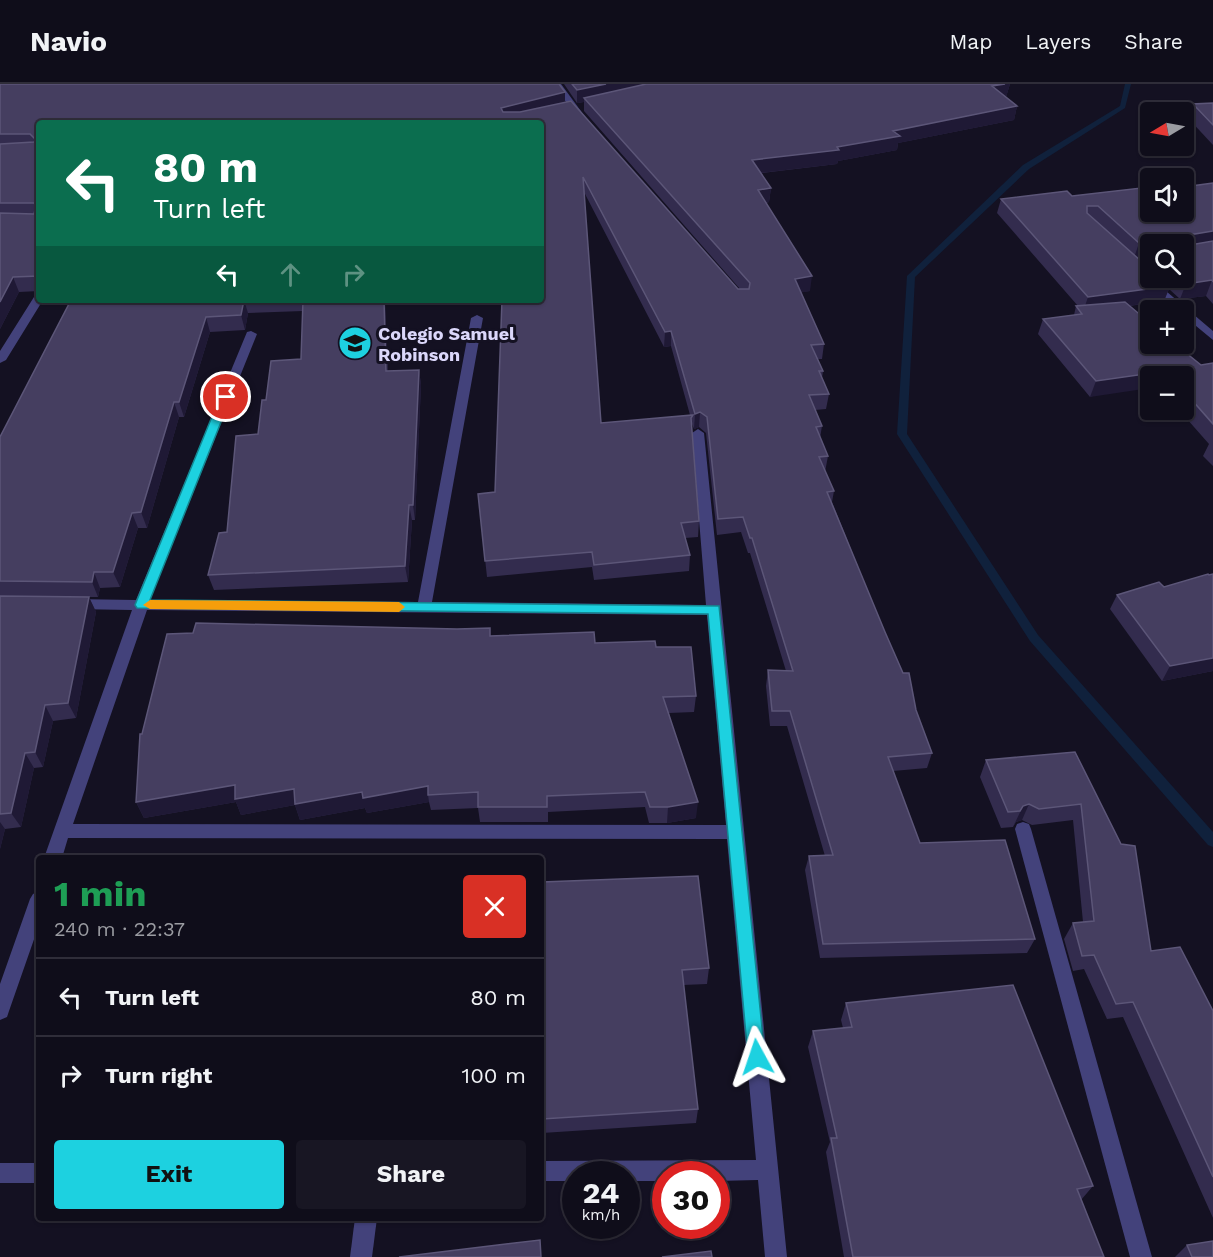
<!DOCTYPE html>
<meta charset="utf-8">
<style>
:root{--surface:#0f0d1a;--page:#181623;--text:#f1f3f6;--muted:#9b9ca2;--line:#2f2d39;--accent:#1dd1e0}
body{margin:0;font-family:"Work Sans",sans-serif;background:var(--page);color:var(--text);height:100vh;display:flex;flex-direction:column;font-size:22px;white-space:nowrap}
*{box-sizing:border-box;margin:0}
p{font-size:20px;color:var(--muted)}
.icon{flex:none;width:33px;height:33px;fill:none;stroke:currentColor;stroke-width:2;stroke-linecap:round;stroke-linejoin:round}
.map{position:relative;flex:1;overflow:hidden}
.side{position:absolute;left:36px;top:771px;width:508px;height:366px;display:flex;flex-direction:column;background:var(--surface);border-radius:6px;box-shadow:0 2px 4px #0004,0 0 0 2px var(--line)}
.side>*{flex:none}
.guide{position:absolute;left:36px;top:36px;width:508px;height:183px;border-radius:6px;box-shadow:0 2px 4px #0004,0 0 0 2px var(--line);background:#0b6e4f;color:#fff;overflow:hidden}
.needle{width:39px;rotate:260deg}
.fabs{position:absolute;left:1140px;top:18px;display:grid;gap:12px}
.fabs a{display:grid;place-items:center;width:54px;height:54px;border-radius:6px;background:var(--surface);box-shadow:0 2px 4px #0004,0 0 0 2px var(--line);font-size:30px}
.speed{position:absolute;left:562px;top:1077px;display:flex;gap:12px;font-size:30px;font-weight:700;text-align:center}
.speed>*{display:grid;place-content:center;width:78px;height:78px;border-radius:50%;background:var(--surface);box-shadow:0 2px 4px #0004,0 0 0 2px var(--line);line-height:1}
.speed small{font-size:15px;font-weight:400}
.speed .limit{border:9px solid #d22;background:#fff;color:#111}
.pin{position:absolute;display:grid;place-items:center;width:51px;height:51px;color:#fff;margin:-26px;border:3px solid #fff;border-radius:50%;box-shadow:0 2px 6px #0007}
.me{position:absolute;width:66px;margin:-33px;rotate:355deg;stroke-linejoin:round;filter:drop-shadow(0 0 4px #0008)}
.turn{display:flex;align-items:center;gap:21px;height:126px;padding:0 18px;font-size:27px}
.turn .icon{width:78px;height:78px;stroke-width:2.5}
.turn b{display:block;font-size:42px;line-height:51px}
.lanes{display:flex;align-items:center;height:57px;padding:0 18px;background:#0003;justify-content:center;gap:30px;direction:ltr}
.lanes .off{opacity:.35}
.round{display:grid;place-items:center;flex:none;width:63px;height:63px;border-radius:6px;background:var(--page)}
.summary{display:flex;align-items:center;justify-content:space-between;height:102px;padding:0 18px}
h1{font-size:36px;font-weight:700;line-height:45px;color:#1e9e55}
.primary-button{display:flex;gap:12px;margin-top:auto;padding:12px 18px}
.primary-button a{flex:1;height:69px;border-radius:6px;background:var(--accent);color:#111;font-size:24px;font-weight:700;line-height:69px;text-align:center}
.primary-button a+a{background:var(--page);color:var(--text)}
ul{padding:0;list-style:none}
li{display:flex;align-items:center;gap:18px;height:78px;padding:0 18px;border-top:2px solid var(--line)}
li div{flex:1}
li b{display:block;font-size:22px}
li em{font-style:normal}
header{display:flex;align-items:center;gap:36px;box-sizing:border-box;height:84px;padding:0 30px;background:var(--surface);border-bottom:2px solid var(--line)}
header strong{font-size:28px}
nav{display:flex;gap:33px;margin-inline-start:auto;font-size:21px}
.map>svg:first-child{display:block}
.lines{fill:none;stroke-linecap:round;stroke-linejoin:round}
.stream{fill:#10213c;fill-rule:evenodd}
.minor{fill:#43427b;fill-rule:evenodd}
.wall{fill:#332c4e;fill-rule:evenodd}
.shaded-wall{fill:#1f1935}
.building{fill:#453e60;stroke:#5c5678;stroke-width:1.5}
.route{fill:#1dd1e0;stroke:#138892;stroke-width:1.5}
.slow{fill:#f59e0b}
.labels{text-anchor:middle;dominant-baseline:central;stroke-width:6;stroke-linejoin:round;paint-order:stroke}
.far-poi-label{font-size:18px;font-weight:bold;fill:#dbd7fa;stroke:#141122;text-anchor:start}
</style>
<header>
<strong>Navio</strong>
<nav><a>Map</a><a>Layers</a><a>Share</a></nav>
</header>
<div class="map">
<svg width="1213" height="1173" viewBox="0 0 1213 1173">
<rect width="100%" height="100%" fill="#141122"/>
<g class="lines">
<polygon class="stream" points="1125,0 1131,0 1125,24 1029,85 915,193 907,350 1038,551 1213,748 1213,763 1208,761 1030,557 897,350 907,192 1023,81 1120,22"/>
<g class="minor">
<polygon points="553,0 561,0 586,34 585,36 579,36"/>
<polygon points="1153,196 1213,247 1213,256 1184,232 1184,226 1177,226 1149,201 1149,197"/>
<polygon points="39,210 39,216 43,216 6,276 0,279 0,267 34,213"/>
<path d="M477 231 483 234 432 518 706 521 692 349 698 345 704 349 787 1173H765L758 1096 717 1097V1090H666V1097H627V1090H576V1097H542V1077L756 1076 727 755 68 754 62 774H44L132 526 72 525 65 520 72 515 136 516 247 248 251 247 257 250 150 516 418 518 471 234ZM147 526 707 531 726 741 73 740Z"/>
<polygon points="1023,738 1029,740 1031,745 1152,1173 1130,1173 1015,745 1017,740"/>
<polygon points="39,807 39,841 9,927 7,933 0,936 0,900 30,815 33,810"/>
<rect x="0" y="1079" width="39" height="20"/>
<polygon points="355,1134 377,1134 372,1173 350,1173"/>
</g>
</g>
<g class="wall">
<path d="M0 0 565 18 738 205H740L584 27V18L577 19 564 0H1010L1006 13H1005L1017 22 1014 36 898 59 897 66 838 77 837 80 761 89 771 104 769 118 766 119 810 207 801 208 824 260 822 275H818L823 287 822 294 829 310 826 325 815 326 822 342 820 354 828 372 825 388 834 407 832 418 916 626 932 669 927 684 893 687 920 759 1035 855 1027 869 820 874 805 786 809 772H825L787 642H770L766 602 768 586 786 587 750 469H748L741 448 717 451 706 349 699 343 694 345 692 340V347L699 437 698 453 685 454 690 471 689 487 594 496 592 483 487 493 478 410 495 408 502 219 385 218 388 287 419 286 421 301 415 436H412L408 498 214 506 208 491 227 448 258 350 266 316 301 275 303 227 248 229 245 246 210 248 184 333H179L147 444H138L120 503 100 504 98 513H89L96 528 76 634 53 637 43 683 34 684 21 743 5 745 0 765V353L71 216H542L39 39V207L19 208 0 245ZM584 108 664 263 671 262 690 331 601 339Z"/>
<polygon points="1213,19 1213,61 1188,34 1193,20"/>
<path d="M1213 99V220L1206 212 1180 215 1169 205 1164 217 1129 222 1201 281 1213 279V382L1203 372 1209 360 1179 326H1184V292H1150L1090 313 1038 250 1043 235 1074 231 1076 222H1078L997 129 1001 115 1072 112 1150 128ZM1150 160H1184V194H1150ZM1147 172 1144 179 1137 173Z"/>
<polygon points="1117,511 1213,587 1162,597 1110,525"/>
<polygon points="491,552 656,563 696,612 694,628 669,629 696,734 667,739 649,739 645,723 548,728 548,738 480,738 478,724 431,726 429,718 367,729 365,724 300,736 295,721 241,731 236,718 144,734 136,718 142,650"/>
<polygon points="1075,668 1151,867 1213,927 1213,1134 1123,933 1107,935 1084,885 1073,887 1064,855 1073,839 1083,838 1073,736 1032,741 1022,736 1016,738 1013,743 1001,744 980,693 986,676"/>
<polygon points="542,798 709,884 707,900 683,901 698,1025 696,1039 542,1049"/>
<polygon points="846,919 1093,1102 1081,1116 1104,1173 844,1173 826,1068 830,1058 808,963 813,947 843,944 841,936"/>
<polygon points="1187,1161 1213,1173 1175,1173"/>
</g>
<g class="shaded-wall">
<polygon points="606,0 667,0 584,14 584,18 577,19 577,6"/>
<polygon points="1005,0 1010,0 1006,13 989,15 992,2"/>
<polygon points="565,8 565,22 502,38 501,24"/>
<polygon points="1017,22 1014,36 898,59 897,66 838,77 837,80 751,90 752,76 837,63 893,47"/>
<polygon points="771,104 769,118 756,120 758,106"/>
<polygon points="1213,147 1213,160 1184,166 1189,151"/>
<polygon points="1157,156 1155,160 1150,160 1150,169 1149,167 1147,172 1134,174 1139,159"/>
<polygon points="812,192 810,207 793,210 795,195"/>
<polygon points="13,193 19,208 0,245 0,218"/>
<polygon points="1212,196 1206,212 1180,215 1186,200"/>
<polygon points="1170,202 1164,217 1083,228 1088,213"/>
<polygon points="244,216 248,229 245,246 241,231"/>
<polygon points="384,216 385,216 388,302 386,287"/>
<polygon points="206,233 210,248 184,333 179,318"/>
<polygon points="671,247 671,262 664,263 665,248"/>
<polygon points="419,286 421,301 415,436 413,421"/>
<polygon points="1166,287 1163,292 1150,292 1150,304 1090,313 1096,297"/>
<polygon points="174,318 179,333 147,444 141,428"/>
<polygon points="700,328 699,343 694,345 695,330"/>
<polygon points="409,421 412,436 408,498 405,482"/>
<polygon points="132,429 138,444 120,503 113,488"/>
<polygon points="94,488 100,504 98,513 92,498"/>
<polygon points="89,513 96,528 76,634 68,619"/>
<polygon points="1213,574 1213,587 1162,597 1170,582"/>
<polygon points="45,621 53,637 43,683 35,668"/>
<polygon points="25,669 34,684 21,743 11,729"/>
<polygon points="235,701 362,708 428,702 428,711 429,718 367,729 365,724 300,736 295,721 241,731 236,718 144,734 136,718"/>
<polygon points="698,718 696,734 667,739 668,723"/>
<polygon points="1029,720 1022,736 1016,738 1013,743 1023,722"/>
<polygon points="0,738 5,745 0,765"/>
</g>
<g class="building">
<polygon points="0,0 559,0 565,8 501,24 503,28 520,28 571,17 738,205 749,205 750,199 584,14 646,0 1005,0 992,2 1017,22 893,47 900,52 837,63 839,66 752,76 771,104 758,106 812,192 795,195 824,260 811,261 823,287 819,287 829,310 809,311 822,342 816,343 828,372 819,373 834,407 827,408 885,548 903,589 909,589 916,626 932,669 888,673 920,759 1005,756 1035,855 823,860 809,772 833,771 790,627 772,627 768,586 793,587 752,454 750,454 743,433 718,435 707,333 700,328 695,330 671,247 665,248 583,93 601,339 693,331 691,334 699,437 681,439 690,471 594,481 592,468 485,477 478,410 495,408 502,216 542,216 542,39 39,39 39,192 13,193 0,218 0,129 34,130 36,122 34,119 0,119 0,60 34,58 36,56 30,50 0,50"/>
<polygon points="572,0 606,0 577,6"/>
<polygon points="1213,19 1213,41 1193,20"/>
<polygon points="1213,99 1213,147 1189,151 1188,159 1190,161 1213,157 1213,198 1212,196 1186,200 1179,194 1184,194 1184,160 1157,160 1157,156 1139,159 1098,122 1087,122 1087,129 1150,185 1150,194 1160,194 1170,202 1088,213 1001,115 1067,107 1072,112 1150,103 1150,128 1184,128 1184,103"/>
<polygon points="71,216 244,216 241,231 206,233 179,318 174,318 141,428 132,429 113,488 94,488 92,498 0,497 0,353"/>
<polygon points="303,216 384,216 386,287 419,286 413,421 409,421 405,482 208,491 219,449 227,448 236,352 258,350 262,316 266,316 271,277 301,275"/>
<polygon points="1125,218 1150,239 1150,260 1175,260 1201,281 1213,279 1213,340 1184,307 1184,292 1170,292 1166,287 1096,297 1043,235 1082,230 1076,222"/>
<polygon points="1208,490 1209,491 1213,490 1213,574 1170,582 1117,511 1159,498 1164,503"/>
<polygon points="0,512 89,513 68,619 45,621 35,668 25,669 11,729 0,730"/>
<polygon points="196,539 457,545 490,544 490,552 594,548 595,559 655,557 656,563 691,563 696,612 663,613 698,718 668,723 650,723 645,708 547,712 547,723 478,723 478,708 428,711 428,702 363,714 362,708 295,720 294,705 235,715 235,701 136,718 140,650 142,650 167,550 193,549"/>
<polygon points="1075,668 1121,760 1135,762 1151,867 1180,863 1213,927 1213,1093 1133,918 1116,920 1094,871 1082,872 1073,839 1094,837 1081,720 1039,725 1029,720 1023,722 1020,727 1008,728 986,676"/>
<polygon points="698,792 709,884 682,886 698,1025 542,1035 542,798"/>
<polygon points="1013,901 1093,1102 1077,1105 1104,1173 853,1173 831,1054 837,1054 813,947 852,943 846,919"/>
<polygon points="39,1013 39,1029 35,1029"/>
<polygon points="540,1156 541,1173 399,1173"/>
<polygon points="1213,1157 1213,1173 1192,1173 1187,1161"/>
<polygon points="711,1167 712,1173 662,1173"/>
</g>
<polygon class="route" points="226,310 231,313 150,516 719,522 765,973 763,979 757,982 750,979 748,973 708,530 137,524 135,521 220,313"/>
<polygon class="slow" points="150,516 399,518 405,523 399,528 150,525 143,521"/>
<defs>
<g id="school-disc" transform="scale(1.725)"><circle r="9.5" fill="#1dd1e0" stroke="#141122"/><path d="M0-5L7-2L0 1L-7-2ZM-4 1L0 2.5L4 1V4Q0 6-4 4Z" fill="#111"/></g>
</defs>
<g fill-rule="evenodd">
<use href="#school-disc" x="355" y="259"/>
</g>
<g class="labels">
<g class="far-poi-label">
<text x="378" y="249">Colegio Samuel<tspan x="378" dy="21">Robinson</tspan></text>
</g>
</g>
</svg>
<div class="fabs">
<a><svg class="needle" viewBox="-14 -14 28 28"><path d="M0-13l5 13h-10z" fill="#e53935"/><path d="M0 13l5-13h-10z" fill="#9b9ca2"/></svg></a>
<a><svg class="icon" aria-label="sound" viewBox="0 0 24 24"><path d="M4 9h4l5-4v14l-5-4H4zM17 9q2 3 0 6"/></svg></a>
<a><svg class="icon" aria-label="search" viewBox="0 0 24 24"><circle cx="10" cy="10" r="6"/><path d="M15 15l6 6"/></svg></a>
<a>+</a>
<a>−</a>
</div>
<div class="speed"><div>24<small>km/h</small></div><div class="limit">30</div></div>
<div class="pin" style="left:226px;top:313px;background:#d93025"><svg class="icon" aria-label="arrive" viewBox="0 0 24 24"><path d="M6 21V4h12l-3 4 3 4H6"/></svg></div>
<svg class="me" style="left:757px;top:973px" viewBox="-20 -20 40 40"><path d="M0-17L14 15 0 8-14 15z" fill="#1dd1e0" stroke="#fff" stroke-width="4"/></svg>
<div class="guide">
<div class="turn"><svg class="icon" aria-label="left" viewBox="0 0 24 24"><path d="M17 20v-9H6M10 6l-5 5 5 5"/></svg><div><b>80 m</b>Turn left</div></div>
<div class="lanes"><svg class="icon" aria-label="left" viewBox="0 0 24 24"><path d="M17 20v-9H6M10 6l-5 5 5 5"/></svg><svg class="icon off" aria-label="ahead" viewBox="0 0 24 24"><path d="M12 20V5M6 11l6-6 6 6"/></svg><svg class="icon off" aria-label="right" viewBox="0 0 24 24"><path d="M7 20v-9h11M14 6l5 5-5 5"/></svg></div>
</div>
<section class="side">
<div class="summary"><div><h1>1 min</h1><p>240 m · 22:37</p></div><a class="round" style="background:#d93025;color:#fff"><svg class="icon" aria-label="close" viewBox="0 0 24 24"><path d="M6 6l12 12M18 6L6 18"/></svg></a></div>
<ul>
<li><svg class="icon" aria-label="left" viewBox="0 0 24 24"><path d="M17 20v-9H6M10 6l-5 5 5 5"/></svg><div><b>Turn left</b></div><em>80 m</em></li>
<li><svg class="icon" aria-label="right" viewBox="0 0 24 24"><path d="M7 20v-9h11M14 6l5 5-5 5"/></svg><div><b>Turn right</b></div><em>100 m</em></li>
</ul>
<div class="primary-button"><a>Exit</a><a>Share</a></div>
</section>
</div>
